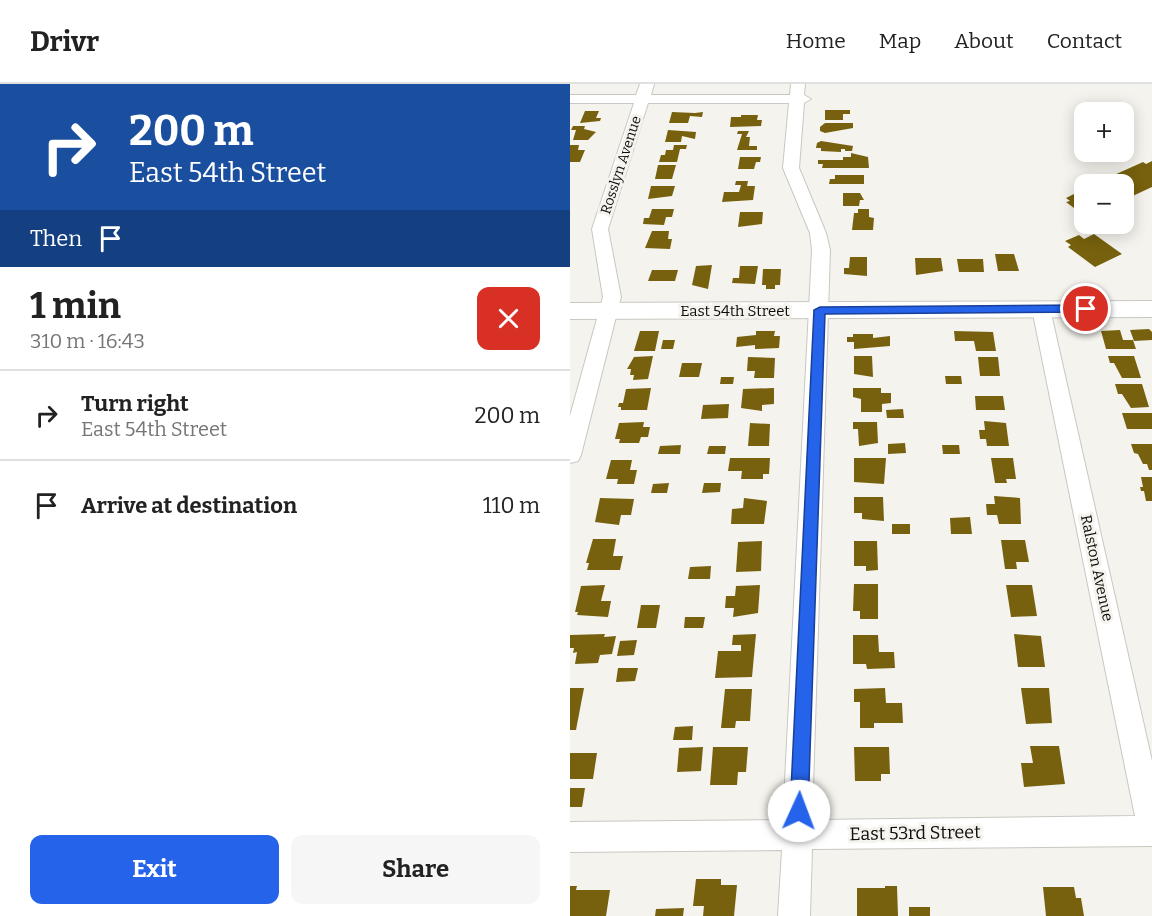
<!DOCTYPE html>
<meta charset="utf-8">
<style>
:root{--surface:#fff;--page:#f6f6f6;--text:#222;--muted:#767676;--line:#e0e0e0;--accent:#2563eb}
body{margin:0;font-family:Bitter,serif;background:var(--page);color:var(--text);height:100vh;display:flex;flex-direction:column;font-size:22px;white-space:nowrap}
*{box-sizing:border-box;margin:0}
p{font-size:20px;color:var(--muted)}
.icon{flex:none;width:33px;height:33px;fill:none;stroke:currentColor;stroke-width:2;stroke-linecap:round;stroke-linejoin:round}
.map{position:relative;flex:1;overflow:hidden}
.sheet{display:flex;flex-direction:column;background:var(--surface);width:570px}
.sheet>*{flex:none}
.guide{background:#1a4fa0;color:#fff;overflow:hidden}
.tools{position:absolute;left:504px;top:18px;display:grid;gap:12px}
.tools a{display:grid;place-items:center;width:60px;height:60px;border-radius:12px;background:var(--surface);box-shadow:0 3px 15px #0003;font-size:30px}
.pin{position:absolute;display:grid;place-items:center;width:51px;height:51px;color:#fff;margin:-26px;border:3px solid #fff;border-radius:50%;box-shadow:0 2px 6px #0007}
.me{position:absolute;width:66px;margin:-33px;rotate:2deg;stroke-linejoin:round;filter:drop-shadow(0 0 4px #0008)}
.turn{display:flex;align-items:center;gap:21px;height:126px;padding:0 30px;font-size:27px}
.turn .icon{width:78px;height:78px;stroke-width:2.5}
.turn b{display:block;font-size:42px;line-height:51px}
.then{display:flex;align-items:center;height:57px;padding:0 30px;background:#0003;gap:12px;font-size:22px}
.round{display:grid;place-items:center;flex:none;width:63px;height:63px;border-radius:12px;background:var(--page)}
.summary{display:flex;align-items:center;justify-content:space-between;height:102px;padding:0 30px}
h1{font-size:36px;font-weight:700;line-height:45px}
.cta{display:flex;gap:12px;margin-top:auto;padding:12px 30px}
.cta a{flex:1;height:69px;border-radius:12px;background:var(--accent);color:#fff;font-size:24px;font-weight:700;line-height:69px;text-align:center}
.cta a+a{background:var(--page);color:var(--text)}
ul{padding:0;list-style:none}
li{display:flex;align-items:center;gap:18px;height:90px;padding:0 30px;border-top:2px solid var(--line)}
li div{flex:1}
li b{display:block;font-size:22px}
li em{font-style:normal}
header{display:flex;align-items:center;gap:36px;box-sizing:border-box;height:84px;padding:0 30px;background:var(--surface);border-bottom:2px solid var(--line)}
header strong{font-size:28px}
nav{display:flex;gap:33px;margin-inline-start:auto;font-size:21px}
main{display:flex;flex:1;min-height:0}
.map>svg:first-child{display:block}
.building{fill:#77610e}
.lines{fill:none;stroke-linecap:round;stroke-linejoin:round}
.minor-casing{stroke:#c9c7c1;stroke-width:2}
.tertiary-casing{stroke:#c9c7c1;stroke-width:2}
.minor{fill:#fff;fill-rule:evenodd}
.tertiary{fill:#fff;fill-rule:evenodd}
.route{fill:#2563eb;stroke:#184099;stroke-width:1.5}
.labels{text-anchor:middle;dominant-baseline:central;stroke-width:6;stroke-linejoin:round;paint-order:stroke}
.far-street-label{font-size:14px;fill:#0e0d0b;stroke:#f5f3ed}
.street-label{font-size:15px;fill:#0e0d0b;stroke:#f5f3ed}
.near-street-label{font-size:18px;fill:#0e0d0b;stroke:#f5f3ed}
</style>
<header>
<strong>Drivr</strong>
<nav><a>Home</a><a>Map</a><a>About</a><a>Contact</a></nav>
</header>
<main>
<section class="sheet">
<div class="guide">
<div class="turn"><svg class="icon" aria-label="right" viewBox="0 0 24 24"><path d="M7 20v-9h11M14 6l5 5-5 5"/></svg><div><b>200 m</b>East 54th Street</div></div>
<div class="then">Then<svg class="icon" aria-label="arrive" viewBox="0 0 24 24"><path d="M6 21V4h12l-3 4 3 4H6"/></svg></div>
</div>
<div class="summary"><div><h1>1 min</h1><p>310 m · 16:43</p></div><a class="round" style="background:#d93025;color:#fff"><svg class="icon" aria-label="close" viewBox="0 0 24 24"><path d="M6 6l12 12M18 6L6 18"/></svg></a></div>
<ul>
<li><svg class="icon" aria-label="right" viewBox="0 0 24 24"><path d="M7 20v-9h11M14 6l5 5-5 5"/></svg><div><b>Turn right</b><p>East 54th Street</p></div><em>200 m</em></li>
<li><svg class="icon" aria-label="arrive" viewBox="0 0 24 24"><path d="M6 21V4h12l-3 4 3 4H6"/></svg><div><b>Arrive at destination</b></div><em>110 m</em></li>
</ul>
<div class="cta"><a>Exit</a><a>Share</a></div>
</section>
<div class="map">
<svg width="582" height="832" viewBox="0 0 582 832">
<rect width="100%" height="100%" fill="#f5f3ed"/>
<g class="building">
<polygon points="255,26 280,26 280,30 273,30 273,36 255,36"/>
<polygon points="15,27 29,27 26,34 31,34 30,37 10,39"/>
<polygon points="102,28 125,29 133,28 132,33 120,32 118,39 99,39"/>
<polygon points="171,31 188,31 187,36 192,36 191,42 160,43 161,33 171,33"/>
<polygon points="255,39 283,39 283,44 255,49 250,47 250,43"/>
<polygon points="3,42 15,42 14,45 26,48 18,56 3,56 6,46 1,46"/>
<polygon points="98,46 126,48 125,55 112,52 111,58 95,58"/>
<polygon points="168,47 179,47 176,53 180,53 179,62 187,62 187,66 167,66 172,50 167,50"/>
<polygon points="251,57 283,62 282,67 275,67 275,65 271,65 271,68 251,67 251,64 246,64 247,59"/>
<polygon points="0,61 9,61 8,66 15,66 10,78 0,78"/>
<polygon points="104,61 117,61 116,65 110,65 107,78 89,78 91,71 95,71 96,66 103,66"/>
<polygon points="281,69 298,73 299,84 252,84 253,80 248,80 248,76 273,76 273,73 281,73"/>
<polygon points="170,73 191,73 190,78 186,78 184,85 168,85"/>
<polygon points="582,77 582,103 554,116 554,100 524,100 573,78 576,80"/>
<polygon points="88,81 106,81 102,95 85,95"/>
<polygon points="265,91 294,91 294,100 259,100 260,95 265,95"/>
<polygon points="166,97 178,97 177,102 185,102 183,116 152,118 154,108 169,108 171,101 165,101"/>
<polygon points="81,102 105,102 102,112 78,115"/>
<polygon points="514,105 514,126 508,127 496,118 500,117 496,114"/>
<polygon points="273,109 290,109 294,116 290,116 289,122 273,122"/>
<polygon points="82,125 104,125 102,133 96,133 94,141 73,140 74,134 79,134"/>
<polygon points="288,125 299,125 299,133 304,134 303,146 282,146 284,129 288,129"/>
<polygon points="170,128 193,128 192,140 168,143"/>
<polygon points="82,147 99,147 98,155 102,155 100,165 75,164"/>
<polygon points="524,150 552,170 525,183 498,163 501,161 495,157 509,151 514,155"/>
<polygon points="425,170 444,170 449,187 428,187"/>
<polygon points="280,173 297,173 297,192 274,190 274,184 279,184"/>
<polygon points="345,174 371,174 373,187 346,191"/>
<polygon points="387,175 413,175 414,188 389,188"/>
<polygon points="142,181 138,205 122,201 126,182"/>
<polygon points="170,182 188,182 185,200 162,199 163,194 169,194"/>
<polygon points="193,185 211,185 210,201 205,201 205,205 196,205 196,201 192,201"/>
<polygon points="82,186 108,186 105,197 78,197"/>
<polygon points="579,245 582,248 582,256 564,257 560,246"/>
<polygon points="550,246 553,256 563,256 566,265 536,265 531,247"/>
<polygon points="70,247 89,247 85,267 64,267"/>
<polygon points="186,247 205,247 204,252 210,252 209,264 185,265 185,261 166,263 167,253 186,251"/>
<polygon points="384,247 423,248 426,267 406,267 404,257 385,257"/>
<polygon points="283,250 303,250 303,254 320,252 320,262 284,265 284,258 277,258 277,253 283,253"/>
<polygon points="93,256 105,256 103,265 91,265"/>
<polygon points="83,272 78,295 63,296 64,291 60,291 61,285 57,285 64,273"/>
<polygon points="284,272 302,272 303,293 284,290"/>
<polygon points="538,272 564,272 571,294 552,294 544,279 540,279"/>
<polygon points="178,273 205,274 204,294 184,294 185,287 177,287"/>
<polygon points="408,273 428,273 430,292 410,292"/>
<polygon points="112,279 132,279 129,293 109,293"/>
<polygon points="375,292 391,292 392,300 376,300"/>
<polygon points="151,293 164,293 163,300 150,300"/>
<polygon points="545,300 572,300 579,323 561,324 552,310 548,310"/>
<polygon points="81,304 77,326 51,326 51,323 48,323 49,319 53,319 56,305"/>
<polygon points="204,304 204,320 192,321 192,327 171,324 173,305"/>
<polygon points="283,304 311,304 311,309 321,309 321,319 312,320 312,328 291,328 291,315 283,313"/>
<polygon points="405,312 433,312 435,326 406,326"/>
<polygon points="159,320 158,334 131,335 133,321"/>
<polygon points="333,325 334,334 317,334 316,326"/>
<polygon points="552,329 582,329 582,345 557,345"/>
<polygon points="414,337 436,339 439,362 417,362 416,355 410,355 409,346 415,346"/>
<polygon points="74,338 73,343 80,343 78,353 71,353 69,359 49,359 50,355 45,355 49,339"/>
<polygon points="283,338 307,338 308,359 289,362 288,345 283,345"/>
<polygon points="180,339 200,340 199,362 178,362"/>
<polygon points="335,359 336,369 318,370 318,360"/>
<polygon points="561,360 582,360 582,386 579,386 577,380 573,380 568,370 564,369"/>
<polygon points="111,361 110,370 88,370 90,362"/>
<polygon points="372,361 389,361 390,370 373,370"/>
<polygon points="139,362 156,362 155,370 137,370"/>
<polygon points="160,374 200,374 199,390 193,390 193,395 171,395 172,387 158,387"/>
<polygon points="284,374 316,374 314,400 284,398"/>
<polygon points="421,374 443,374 446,395 436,395 437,399 425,399"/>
<polygon points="41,376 62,376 60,386 67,386 64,400 47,400 48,395 36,395"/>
<polygon points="571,393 582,393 582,417 576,417 574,407 571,407 570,403 573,403"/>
<polygon points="99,399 97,409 81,409 83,400"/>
<polygon points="134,399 151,399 150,408 132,409"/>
<polygon points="424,412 450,414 451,440 429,440 427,431 417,431 416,420 425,420"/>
<polygon points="284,413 313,413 314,437 292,435 292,429 284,429"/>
<polygon points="30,414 64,415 61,431 51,431 49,441 25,438"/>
<polygon points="174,414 197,417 194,440 161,440 162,425 173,424"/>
<polygon points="400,433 402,450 381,450 380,434"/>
<rect x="322" y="440" width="18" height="10"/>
<polygon points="23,455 46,455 43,472 53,472 50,486 17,486 19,479 16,479"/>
<polygon points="431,456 455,456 459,478 446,478 447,485 435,485"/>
<polygon points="192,457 191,487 166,488 168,458"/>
<polygon points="284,457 307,457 308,486 296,487 296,482 284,482"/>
<polygon points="141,482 140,495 118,495 120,483"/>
<polygon points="284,500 308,500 308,535 290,535 290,527 283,527"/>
<polygon points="35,501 31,517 41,517 38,533 7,531 8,528 5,528 11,502"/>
<polygon points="190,501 188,529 163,533 164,524 155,524 156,512 165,512 166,502"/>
<polygon points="436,501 462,501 467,532 441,533"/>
<polygon points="71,521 90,521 86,544 67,544"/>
<polygon points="115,533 135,533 133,544 114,544"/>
<polygon points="35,550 34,553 46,552 42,570 30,571 28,579 5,580 7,568 3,569 4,564 0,564 0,551"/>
<polygon points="186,550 182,593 145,594 148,567 171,567 171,561 162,561 163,551"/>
<polygon points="444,550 471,552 475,583 448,583"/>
<polygon points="283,551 308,551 309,568 324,568 325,584 297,585 296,580 283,580"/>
<polygon points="67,556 64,571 47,572 50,557"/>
<polygon points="48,584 68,584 65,597 46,598"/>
<polygon points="0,604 14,604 6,646 0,646"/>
<polygon points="315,604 316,619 332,619 333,639 304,639 304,644 290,644 290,618 284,618 284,605"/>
<polygon points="451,604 479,604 482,639 456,640"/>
<polygon points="155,605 182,605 180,637 166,637 165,644 151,644"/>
<polygon points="123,642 122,656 103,656 105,643"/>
<polygon points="460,662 489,662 495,700 454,703 451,679 463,679"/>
<polygon points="133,663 131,687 107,688 109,664"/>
<polygon points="143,663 178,663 176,688 168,688 167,701 140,701"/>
<polygon points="284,663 319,663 320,690 311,690 311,697 285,697"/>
<polygon points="0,669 27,669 23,695 0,695"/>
<polygon points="0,704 15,704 12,723 0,723"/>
<polygon points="126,795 151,795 151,801 167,801 164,832 133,832 134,822 123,822"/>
<polygon points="0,802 7,802 6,806 40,806 36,832 0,832"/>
<polygon points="315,802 327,802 328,832 287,832 287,804 315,804"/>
<polygon points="473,803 504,803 506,814 511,814 514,832 476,832"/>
<rect x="339" y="823" width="21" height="9"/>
<polygon points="114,824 113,832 85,832 86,825"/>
</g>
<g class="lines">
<g class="minor-casing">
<polygon id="minor" points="70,0 84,0 81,11 220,11 221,0 235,0 234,11 241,15 234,19 229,84 256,149 260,166 242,736 565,732 462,225 464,221 478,221 480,225 582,677 582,762 242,765 240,832 208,832 212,766 0,768 0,738 213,736 242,166 240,149 213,84 219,19 78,19 38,145 51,213 11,371 8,377 0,379 0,332 33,213 22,145 64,19 0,19 0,11 66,11"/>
</g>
<g class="tertiary-casing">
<polygon id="tertiary" points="582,217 582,233 0,235 0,219"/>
</g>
<use href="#minor" class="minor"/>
<use href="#tertiary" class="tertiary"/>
</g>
<polygon class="route" points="516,221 520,222 520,228 255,230 238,727 235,733 229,736 223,733 220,727 244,226 250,223"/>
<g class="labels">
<g class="far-street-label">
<text transform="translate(51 81) rotate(-72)">Rosslyn Avenue</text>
</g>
<g class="street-label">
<text x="165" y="227">East 54th Street</text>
<text transform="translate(527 484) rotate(78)">Ralston Avenue</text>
</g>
<g class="near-street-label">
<text transform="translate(345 749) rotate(-1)">East 53rd Street</text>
</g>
</g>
</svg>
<div class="tools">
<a>+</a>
<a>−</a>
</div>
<div class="pin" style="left:516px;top:225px;background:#d93025"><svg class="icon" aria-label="arrive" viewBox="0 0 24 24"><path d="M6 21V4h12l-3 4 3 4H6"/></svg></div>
<svg class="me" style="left:229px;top:727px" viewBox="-20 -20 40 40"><circle r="19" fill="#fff"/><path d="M0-13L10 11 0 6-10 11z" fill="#2563eb"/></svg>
</div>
</main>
